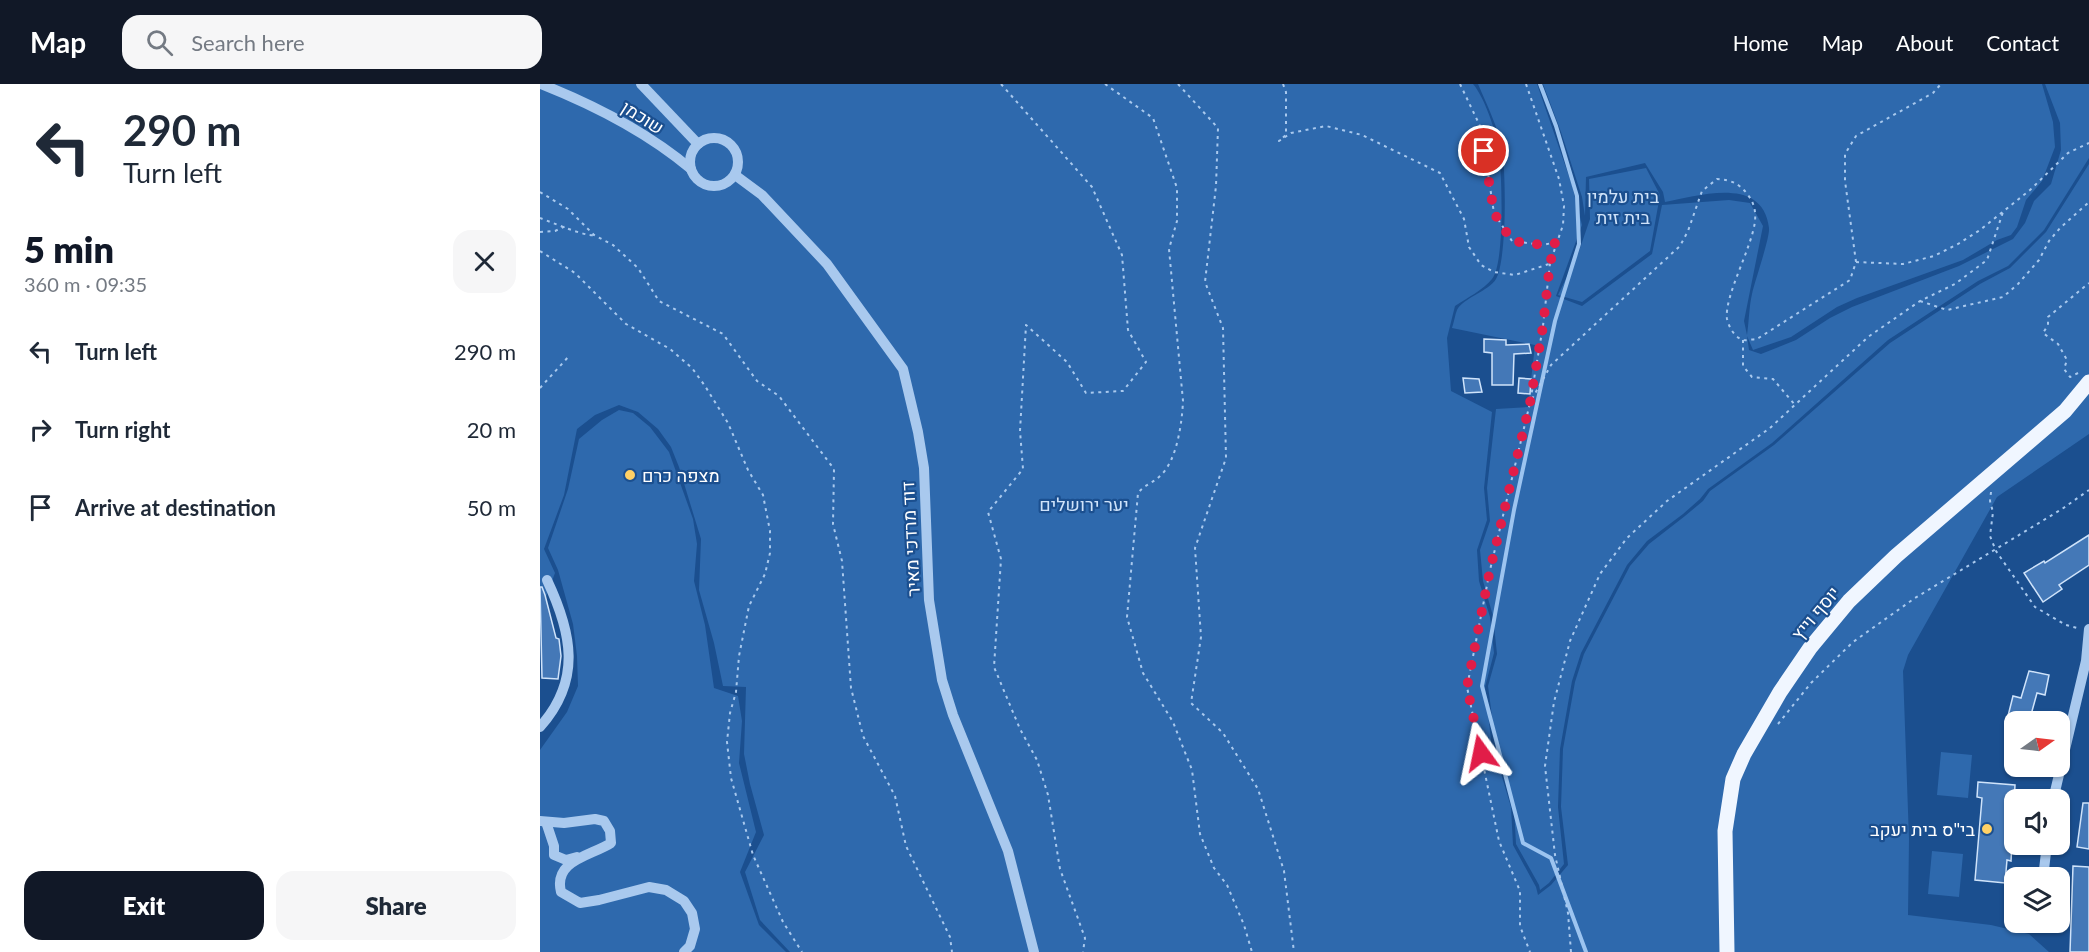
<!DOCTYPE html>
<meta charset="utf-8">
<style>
:root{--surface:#fff;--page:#f6f6f7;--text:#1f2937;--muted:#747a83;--accent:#111827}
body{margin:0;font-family:Lato,Heebo,sans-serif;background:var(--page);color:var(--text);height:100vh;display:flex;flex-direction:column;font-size:22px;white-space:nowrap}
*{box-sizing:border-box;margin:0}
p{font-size:20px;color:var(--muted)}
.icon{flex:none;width:33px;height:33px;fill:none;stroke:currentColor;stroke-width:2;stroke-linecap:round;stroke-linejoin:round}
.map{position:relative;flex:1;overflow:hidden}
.sheet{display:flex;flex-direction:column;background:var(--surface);width:540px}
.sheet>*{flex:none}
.hud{background:#fff;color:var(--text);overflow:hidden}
.needle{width:39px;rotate:76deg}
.buttons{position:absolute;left:1464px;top:627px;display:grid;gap:12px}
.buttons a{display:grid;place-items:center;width:66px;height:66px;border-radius:12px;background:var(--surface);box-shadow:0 2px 4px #0004;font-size:30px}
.pin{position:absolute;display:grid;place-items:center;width:51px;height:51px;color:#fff;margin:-26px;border:3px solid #fff;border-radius:50%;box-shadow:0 2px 6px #0007}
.me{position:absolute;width:66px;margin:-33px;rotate:348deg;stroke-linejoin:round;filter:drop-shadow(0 0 4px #0008)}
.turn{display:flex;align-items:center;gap:21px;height:126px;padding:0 24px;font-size:27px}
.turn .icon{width:78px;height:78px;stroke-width:2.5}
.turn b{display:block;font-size:42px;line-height:51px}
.round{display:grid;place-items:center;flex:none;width:63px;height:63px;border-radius:18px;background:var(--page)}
.summary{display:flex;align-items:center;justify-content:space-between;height:102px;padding:0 24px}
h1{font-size:36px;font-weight:800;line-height:45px;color:var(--accent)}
.action{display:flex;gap:12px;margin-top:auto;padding:12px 24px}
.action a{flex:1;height:69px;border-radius:18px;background:var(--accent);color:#fff;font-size:24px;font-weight:800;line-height:69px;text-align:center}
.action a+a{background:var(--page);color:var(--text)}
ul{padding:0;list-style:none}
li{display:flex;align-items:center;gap:18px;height:78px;padding:0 24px}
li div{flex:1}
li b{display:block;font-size:22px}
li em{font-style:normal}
header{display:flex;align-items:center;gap:36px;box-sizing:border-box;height:84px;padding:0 30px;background:var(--accent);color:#fff}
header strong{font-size:28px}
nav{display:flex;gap:33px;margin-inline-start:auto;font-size:21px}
.search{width:420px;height:54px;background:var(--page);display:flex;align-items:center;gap:15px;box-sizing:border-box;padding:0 21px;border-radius:18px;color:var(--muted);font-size:22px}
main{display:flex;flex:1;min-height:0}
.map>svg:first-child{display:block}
.green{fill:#2e69ad}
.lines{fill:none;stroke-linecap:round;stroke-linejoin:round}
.stream{stroke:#9cc4f0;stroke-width:4}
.building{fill:#4478b7;stroke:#cfe3fa;stroke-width:1.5}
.path{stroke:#a9c9ee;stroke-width:2;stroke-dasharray:3 4.5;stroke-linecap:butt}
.minor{stroke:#a9c9ee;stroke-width:10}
.major{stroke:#f0f6ff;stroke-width:15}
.route{stroke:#e11d48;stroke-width:10;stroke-dasharray:0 18}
.poi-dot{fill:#ffd166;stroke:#1b4f8f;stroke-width:2}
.labels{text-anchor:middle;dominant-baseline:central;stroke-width:4.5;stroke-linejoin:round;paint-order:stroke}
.street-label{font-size:18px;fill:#fff;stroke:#1b4f8f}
.park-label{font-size:18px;fill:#cfe3fa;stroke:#1b4f8f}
.poi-label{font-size:18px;fill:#fff;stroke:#1b4f8f;text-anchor:start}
</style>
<header>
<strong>Map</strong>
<div class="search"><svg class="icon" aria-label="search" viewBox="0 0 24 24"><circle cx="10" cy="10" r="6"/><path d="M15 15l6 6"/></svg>Search here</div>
<nav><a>Home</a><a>Map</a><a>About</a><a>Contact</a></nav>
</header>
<main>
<section class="sheet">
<div class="hud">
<div class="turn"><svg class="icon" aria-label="left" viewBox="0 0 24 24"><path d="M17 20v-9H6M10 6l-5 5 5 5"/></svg><div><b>290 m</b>Turn left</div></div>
</div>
<div class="summary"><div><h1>5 min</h1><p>360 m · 09:35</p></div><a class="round"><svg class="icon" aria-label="close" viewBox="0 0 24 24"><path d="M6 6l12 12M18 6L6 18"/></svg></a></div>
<ul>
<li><svg class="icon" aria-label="left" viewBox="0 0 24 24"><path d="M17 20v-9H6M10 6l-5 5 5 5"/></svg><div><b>Turn left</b></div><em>290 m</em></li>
<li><svg class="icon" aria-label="right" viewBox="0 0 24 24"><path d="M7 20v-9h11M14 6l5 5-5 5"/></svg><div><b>Turn right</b></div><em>20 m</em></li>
<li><svg class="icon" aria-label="arrive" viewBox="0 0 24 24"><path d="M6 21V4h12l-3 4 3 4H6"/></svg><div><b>Arrive at destination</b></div><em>50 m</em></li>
</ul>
<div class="action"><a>Exit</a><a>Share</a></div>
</section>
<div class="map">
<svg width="1549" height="868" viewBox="0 0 1549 868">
<rect width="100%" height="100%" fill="#1b4f8f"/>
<g class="green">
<path d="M0 0H933C945 14 957 50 959 68 962 90 965 180 952 195 943 206 927 214 915 222L907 254 911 307 952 328 944 404 947 436 937 466 939 497 950 533 954 569 945 603 951 656 971 723 973 761 996 803 998 811 1011 801 1028 781 1021 723 1023 665 1035 598 1044 570 1090 482 1109 460 1145 432 1163 417 1170 407 1234 361 1350 259 1440 200 1470 184 1506 148 1549 80V350L1457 413 1368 571 1363 587 1369 755 1368 831 1451 841 1489 850 1509 868H250L220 836 205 788 224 751 210 700 204 670 206 603 183 602 174 559 159 506 161 455 139 383 131 363 118 345 98 328 79 321 55 331 37 345 24 411 4 465 15 489 0 529Z"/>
<path d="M938 0H997L1032 101 1042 141 1016 212 1042 222 1112 170 1122 121 1189 116 1210 119 1223 142 1204 237 1207 251C1209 238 1209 223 1212 210 1215 196 1230 154 1229 144 1223 91 1158 112 1125 118L1123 108 1105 79 1046 93 1045 132 1042 113 1021 48 1003 0H1502L1513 38 1515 63 1502 97 1486 116 1477 143 1471 151 1457 156 1423 176 1317 214 1297 223 1251 253 1213 266 1207 252 1209 266 1221 270 1256 256 1290 234 1312 223 1419 182 1473 155 1485 139 1494 117 1511 100 1521 66 1520 39 1505 0H1549V74L1504 146 1468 182 1438 197 1348 256 1232 359 1168 405 1160 415 1143 430 1107 457 1087 481 1041 569 1032 597 1020 665 1018 723 1024 780 1009 799 1000 806 999 801 976 760 974 723 955 655 948 602 957 570 953 532 943 497 940 466 950 437 947 404 956 325 988 323 995 261 912 244C914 238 915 231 917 226 923 214 949 207 956 195 967 176 966 88 962 65 958 43 947 21 938 0Z"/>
<polygon points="1106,84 1120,111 1110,167 1042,218 1018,211 1038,170 1050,135 1049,95"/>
<polygon points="79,326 93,329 110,343 129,368 153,435 157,460 154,497 165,541 174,604 198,612 202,637 199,679 216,748 200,788 219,841 246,868 0,868 0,666 27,628 38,602 37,572 33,540 18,486 8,464 28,405 39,355 62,336"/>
<polygon points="1401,668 1432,671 1428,714 1397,711"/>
<polygon points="1392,767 1423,770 1419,813 1388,810"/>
</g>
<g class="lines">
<polyline class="stream" points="1000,0 1016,42 1037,112 1039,160 1015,237 974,426 942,602 983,759 1011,774 1046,868"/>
</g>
<g class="building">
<polygon points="944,255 966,256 966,261 989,260 991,269 974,270 973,301 952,301 952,269 944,268"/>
<polygon points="923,294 939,295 942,308 925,309"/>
<polygon points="979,294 991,295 990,310 978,309"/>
<polygon points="1549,451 1549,481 1519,501 1522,505 1503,518 1484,489 1504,477 1505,479"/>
<polygon points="0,503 2,503 5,511 16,554 19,555 21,572 18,595 2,594"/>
<polygon points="1489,587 1509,591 1505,611 1497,609 1489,638 1475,638 1476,634 1468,632 1473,612 1481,614"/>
<polygon points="1438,698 1475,701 1471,777 1467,776 1465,799 1435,796 1442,714 1437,713"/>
<polygon points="1543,719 1549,719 1549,765 1537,763"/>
<polygon points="1533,782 1549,783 1549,868 1530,868"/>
</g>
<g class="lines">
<g class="path">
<polyline points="461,0 552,103 582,171 588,246 606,278 583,307 546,309 527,278 486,241 480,347 483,385 448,428 461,475 454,583 480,645 497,676 508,711 520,785 545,854 543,868"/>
<path d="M565 0 613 34 637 104V137L629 165 643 317C642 339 637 377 620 392 613 399 604 401 598 409L587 533 603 589 633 638 652 686 660 750 674 784 687 801 704 841 712 868"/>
<polyline points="638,0 678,44 676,102 665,198 683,244 686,374 655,464 661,553 651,619 683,649 718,705 744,787 754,868"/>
<polyline points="743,0 746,8 746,51 739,57 751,49 786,42 822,51 900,89 924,135 929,163 941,181 954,188 975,191 1009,180"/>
<polyline points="920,0 941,44 954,129 972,157 1003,161 1016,158"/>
<polyline points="986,0 1019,95 1024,122 1023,141 1010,179 1003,242 990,319 950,486 927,603 959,757 980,807 980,842 990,868"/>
<polyline points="0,108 28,125 54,151 73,161 98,184 119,217 183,250 217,297 239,312 294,385 293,440 302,477 311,604 323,652 355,712 366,762 410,853 412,868"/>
<path d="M0 134C11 138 46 153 54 151"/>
<polyline points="0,148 15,147 26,142"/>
<polyline points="0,167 35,189 86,240 130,265 152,284 165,302 188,339 208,386 223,411 230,447 230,469 225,490 209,522 199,572 196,608 190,629 187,658 191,694 213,771 243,838 262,868"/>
<polyline points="1316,178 1363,180 1394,172 1418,160 1440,146 1490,106 1528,69 1549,59"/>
<polyline points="1380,217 1407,226 1463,213 1478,200 1499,176 1509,157 1520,144 1549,118"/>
<polyline points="1203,256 1203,282 1212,293 1233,295 1255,321"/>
<polyline points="1538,289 1530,293 1524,285 1527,276 1518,260 1503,249 1508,241 1508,233 1549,199"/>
<polyline points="0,304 30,271"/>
<path d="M992 315 1011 281 1140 162 1148 147 1162 107 1177 95C1191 96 1199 99 1208 111 1214 119 1216 127 1215 137 1212 164 1184 212 1187 235 1189 243 1194 253 1203 256 1207 257 1213 255 1217 255L1310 196 1316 178 1305 97V70L1316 52 1393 9 1401 0"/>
<polyline points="1451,408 1450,417 1453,428 1450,452 1456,467 1495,523 1526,541 1537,544"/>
<polyline points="1238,640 1271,599 1313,558 1375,514 1522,425 1549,406"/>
<polyline points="1031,868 1028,829 1015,771 1005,682 1014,618 1030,557 1060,490 1087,454 1127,417 1230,344 1328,253 1380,217 1415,200 1447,176 1463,128"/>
</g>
<g class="minor">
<path d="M1 0C54 21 107 48 151 85"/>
<polyline points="101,0 158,60"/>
<circle cx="174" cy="78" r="24"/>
<polyline points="195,91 222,111 287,180 363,285 378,348 384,384 389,516 402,596 413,631 468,767 494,868"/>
<path d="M0 643C42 596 32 549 7 496"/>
<polyline points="1513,716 1546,577 1549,545"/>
<path d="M0 737 24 739 55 735 64 737 70 747 71 759C51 772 13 776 21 808L40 819 59 816 109 803 126 806 144 817 152 829 155 845 150 862 144 868"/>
<polyline points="6,738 14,762 14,771 26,776 37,773"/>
<polyline points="1503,794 1507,760"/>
<polyline points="1500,839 1500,838"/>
</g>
<polyline class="major" points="1187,868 1185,747 1193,695 1204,670 1240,608 1270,564 1309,517 1356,472 1525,327 1549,298"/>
</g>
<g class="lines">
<polyline class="route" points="941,669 927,603 950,486 990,319 1003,242 1010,179 1016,159 1003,161 972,157 954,129 944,67"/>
</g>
<g class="poi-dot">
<circle cx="90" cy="391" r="6"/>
<circle cx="1447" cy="745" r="6"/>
</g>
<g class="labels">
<g class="street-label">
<text transform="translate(103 33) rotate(32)">שוכמן</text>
<text transform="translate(370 455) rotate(-93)">דוד מרדכי מאיר</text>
<text transform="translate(1275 529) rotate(-50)">יוסף וייץ</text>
</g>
<g class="park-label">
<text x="1083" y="112">בית עלמין<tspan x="1083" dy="21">בית זית</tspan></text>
<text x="544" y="420">יער ירושלים</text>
</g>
<g class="poi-label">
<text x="102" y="391">מצפה כרם</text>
<text x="1435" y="745" text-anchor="end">בי"ס בית יעקב</text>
</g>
</g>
</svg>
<div class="buttons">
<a><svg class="needle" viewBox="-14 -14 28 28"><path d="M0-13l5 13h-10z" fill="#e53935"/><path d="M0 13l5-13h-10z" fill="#747a83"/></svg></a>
<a><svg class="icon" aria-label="sound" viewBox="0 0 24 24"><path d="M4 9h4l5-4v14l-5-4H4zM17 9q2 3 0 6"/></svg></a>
<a><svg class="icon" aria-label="layers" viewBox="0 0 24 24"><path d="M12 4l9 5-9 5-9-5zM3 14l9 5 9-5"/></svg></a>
</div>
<div class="pin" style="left:944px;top:67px;background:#d93025"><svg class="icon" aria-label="arrive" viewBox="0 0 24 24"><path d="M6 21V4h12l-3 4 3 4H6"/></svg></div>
<svg class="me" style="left:941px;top:669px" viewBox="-20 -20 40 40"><path d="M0-17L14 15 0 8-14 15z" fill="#e11d48" stroke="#fff" stroke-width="4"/></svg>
</div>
</main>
